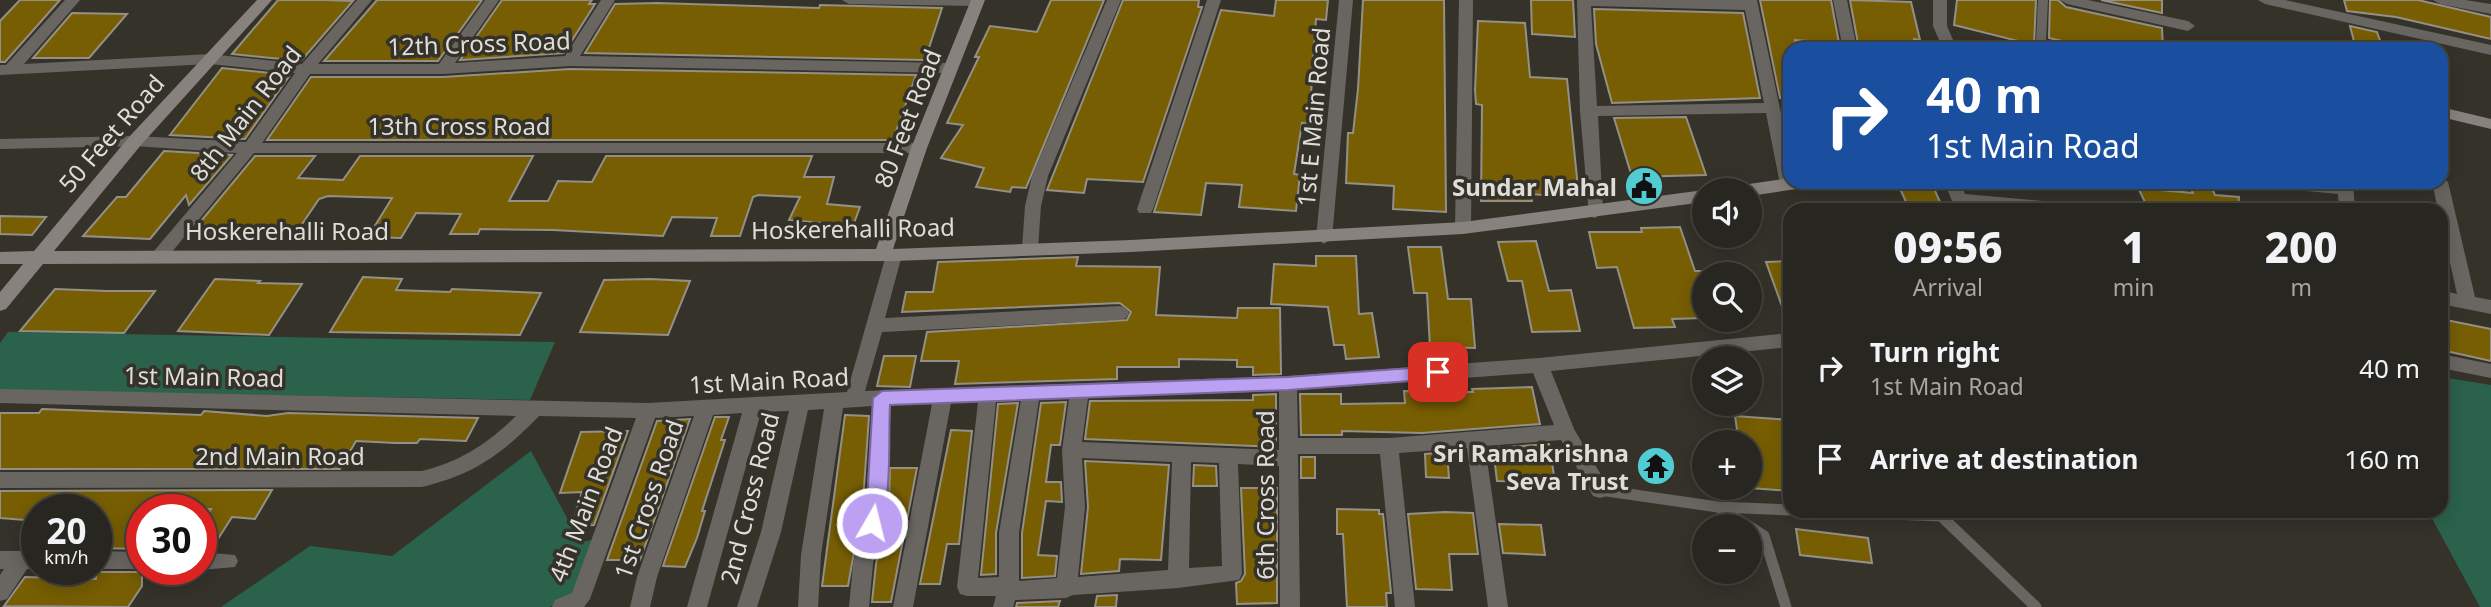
<!DOCTYPE html>
<meta charset="utf-8">
<style>
:root{--surface:#282620;--page:#302e29;--text:#f1f3f6;--muted:#a5a5a5;--line:#44433e}
body{margin:0;font-family:"Noto Sans",sans-serif;background:var(--page);color:var(--text);height:100vh;display:flex;flex-direction:column;font-size:26px;white-space:nowrap}
*{box-sizing:border-box;margin:0}
p{font-size:23px;color:var(--muted)}
.icon{flex:none;width:38px;height:38px;fill:none;stroke:currentColor;stroke-width:2;stroke-linecap:round;stroke-linejoin:round}
.map{position:relative;flex:1;overflow:hidden}
.details{position:absolute;left:1783px;top:203px;width:665px;height:315px;display:flex;flex-direction:column;background:var(--surface);border-radius:21px;box-shadow:0 4px 18px #0003,0 0 0 2px var(--line)}
.details>*{flex:none}
.banner{position:absolute;left:1783px;top:42px;width:665px;height:147px;border-radius:21px;box-shadow:0 4px 18px #0003,0 0 0 2px var(--line);background:#1a4fa0;color:#fff;overflow:hidden}
.tools{position:absolute;left:1692px;top:178px;display:grid;gap:14px}
.tools a{display:grid;place-items:center;width:70px;height:70px;border-radius:50%;background:var(--surface);box-shadow:0 4px 18px #0003,0 0 0 2px var(--line);font-size:35px}
.speed{position:absolute;left:21px;top:494px;display:flex;gap:14px;font-size:35px;font-weight:700;text-align:center}
.speed>*{display:grid;place-content:center;width:91px;height:91px;border-radius:50%;background:var(--surface);box-shadow:0 4px 18px #0003,0 0 0 2px var(--line);line-height:1}
.speed small{font-size:18px;font-weight:400}
.speed .limit{border:10px solid #d22;background:#fff;color:#111}
.pin{position:absolute;display:grid;place-items:center;width:60px;height:60px;color:#fff;margin:-30px;border-radius:14px;box-shadow:0 4px 10px #0006}
.me{position:absolute;width:77px;margin:-38px;rotate:8deg;stroke-linejoin:round;filter:drop-shadow(0 0 5px #0008)}
.turn{display:flex;align-items:center;gap:24px;height:147px;padding:0 28px;font-size:32px}
.turn .icon{width:91px;height:91px;stroke-width:2.5}
.turn b{display:block;font-size:49px;line-height:60px}
.eta{display:flex;justify-content:space-evenly;align-items:center;height:119px;text-align:center}
.eta b{font-size:42px;font-weight:800;line-height:49px}
ul{padding:0;list-style:none}
li{display:flex;align-items:center;gap:21px;height:91px;padding:0 28px}
li div{flex:1}
li b{display:block;font-size:26px}
li em{font-style:normal}
.map>svg:first-child{display:block}
.green{fill:#2b624b}
.building{fill:#775e03;stroke:#949087;stroke-width:2}
.lines{fill:none;stroke-linecap:round;stroke-linejoin:round}
.lane-far1{stroke:#696662;stroke-width:10}
.lane{stroke:#696662;stroke-width:11}
.street{fill:#696662;fill-rule:evenodd}
.secondary{fill:#87827d;fill-rule:evenodd}
.route{fill:#bca0f2;stroke:#7a689d;stroke-width:2}
.labels{text-anchor:middle;dominant-baseline:central;stroke-width:7;stroke-linejoin:round;paint-order:stroke}
.street-label{font-size:24px;fill:#dfddd8;stroke:#35322a}
.poi-label{font-size:24px;font-weight:bold;fill:#dfddd8;stroke:#35322a;text-anchor:end}
</style>
<div class="map">
<svg width="2491" height="607" viewBox="0 0 2491 607">
<rect width="100%" height="100%" fill="#35322a"/>
<g class="green">
<polygon points="8,332 555,342 530,400 0,390 0,343"/>
<polygon points="2441,377 2491,385 2491,607 2480,607 2428,511 2441,511"/>
<polygon points="531,451 580,542 598,539 576,596 549,607 221,607 310,546 392,556"/>
</g>
<g class="building">
<polygon points="20,0 60,0 5,62 0,62 0,21"/>
<polygon points="278,0 324,0 353,1 301,61 232,54"/>
<polygon points="377,0 482,0 438,61 324,61"/>
<polygon points="502,0 592,0 589,4 595,4 564,53 460,60"/>
<polygon points="1051,0 1104,0 1026,188 1012,187 1010,192 976,187 984,168 941,158 963,125 947,123 979,57 975,57 990,26 1037,32"/>
<polygon points="1123,0 1199,0 1198,7 1202,7 1143,182 1087,179 1084,193 1047,190"/>
<polygon points="1276,0 1328,0 1326,20 1316,19 1309,124 1302,123 1294,174 1300,175 1296,211 1239,207 1242,185 1206,183 1201,215 1154,212 1221,10 1274,16"/>
<polygon points="1363,0 1444,0 1446,212 1393,209 1394,186 1346,183 1348,133 1353,133 1358,89"/>
<polygon points="1531,0 1573,0 1575,37 1532,34"/>
<polygon points="1760,0 1831,0 1839,43 1795,40 1797,49 1790,49 1790,97 1780,98"/>
<polygon points="1850,0 1911,2 1920,40 1914,39 1916,49 1859,49"/>
<polygon points="1957,0 2036,0 2034,45 1954,25"/>
<polygon points="2050,0 2058,0 2066,7 2162,28 2163,49 2119,49 2099,44 2096,49 2049,38"/>
<polygon points="2101,0 2162,0 2162,13"/>
<polygon points="2344,0 2418,0 2491,17 2491,39 2396,17 2347,11"/>
<polygon points="657,3 819,8 820,5 942,8 925,60 585,53 615,4"/>
<polygon points="1594,9 1743,13 1760,98 1612,103 1596,44"/>
<polygon points="72,13 127,14 89,58 33,58"/>
<polygon points="1478,21 1525,23 1530,77 1567,79 1579,198 1531,194 1532,201 1481,201 1482,105 1476,104 1475,90"/>
<polygon points="2350,26 2377,32 2383,49 2356,49"/>
<polygon points="222,68 290,75 245,139 170,135"/>
<polygon points="570,69 916,75 893,140 267,140 311,77 443,77"/>
<polygon points="1686,117 1706,175 1632,177 1614,118"/>
<polygon points="164,151 232,155 189,205 186,195 150,239 83,236 117,197 126,197"/>
<polygon points="255,156 315,156 298,178 343,180 360,156 533,156 509,201 548,201 558,181 592,182 606,156 812,156 804,177 834,177 827,204 860,207 853,226 789,220 800,197 758,195 753,197 740,236 711,236 717,218 672,217 663,236 553,230 480,229 478,234 450,234 461,214 416,213 401,238 368,237 392,198 328,196 319,199 294,236 198,236 196,227"/>
<polygon points="1897,182 1931,182 1941,204 1907,204"/>
<polygon points="2188,182 2209,182 2215,195 2239,197 2238,210 2149,210 2138,188 2193,193"/>
<polygon points="0,216 46,217 32,235 0,234"/>
<polygon points="1680,227 1695,271 1704,271 1704,318 1672,319 1675,327 1634,328 1617,267 1597,268 1589,232 1642,232 1641,228"/>
<polygon points="1536,241 1549,291 1571,290 1580,331 1532,332 1522,281 1508,281 1498,242"/>
<polygon points="1408,247 1441,247 1448,299 1471,299 1475,348 1430,347 1427,293 1414,293"/>
<polygon points="1316,256 1356,256 1359,314 1372,313 1379,357 1346,359 1344,345 1334,345 1328,307 1271,304 1274,264 1316,266"/>
<polygon points="1078,257 1076,266 1160,267 1156,315 1237,318 1238,308 1280,308 1281,374 1253,375 1253,367 1237,367 1237,360 1179,359 1179,367 1117,367 1117,379 955,384 959,361 921,361 927,332 1127,320 1131,312 1120,303 902,312 906,292 933,292 938,262"/>
<polygon points="1790,261 1790,323 1788,323 1766,262"/>
<polygon points="363,277 402,279 396,290 450,292 452,289 541,293 520,335 330,332"/>
<polygon points="215,279 260,281 258,283 302,284 269,335 178,331"/>
<polygon points="650,279 690,281 668,335 580,332 604,280"/>
<polygon points="55,289 107,291 155,291 124,333 20,331"/>
<polygon points="2441,319 2491,329 2491,361 2441,350"/>
<polygon points="884,356 916,356 910,387 877,386"/>
<polygon points="1532,387 1540,424 1422,433 1342,431 1342,435 1301,435 1300,394 1341,394 1341,404 1405,403 1404,391 1473,392 1472,389"/>
<polygon points="1276,394 1276,447 1085,439 1090,401 1253,400 1253,395"/>
<polygon points="1066,402 1060,445 1051,445 1046,482 1061,482 1062,502 1046,501 1038,555 1057,556 1055,576 1022,578 1022,533 1041,403"/>
<polygon points="1018,403 996,533 996,574 981,575 998,404"/>
<polygon points="42,409 201,415 204,411 267,416 288,413 478,418 466,441 420,439 417,443 395,443 356,441 340,469 0,469 0,413 39,413"/>
<polygon points="845,415 869,416 863,502 848,586 822,586"/>
<polygon points="1735,416 1790,420 1790,491 1750,488 1750,443 1739,443"/>
<polygon points="715,417 729,417 721,440 725,440 702,511 705,511 697,538 685,567 663,566"/>
<polygon points="690,419 640,560 607,560 657,421"/>
<polygon points="951,430 972,431 959,544 947,544 940,584 920,584"/>
<polygon points="628,431 594,525 580,526 584,515 575,515 582,492 560,493 581,432"/>
<polygon points="1549,444 1555,482 1497,481 1493,448"/>
<polygon points="1447,452 1449,478 1426,477 1425,454"/>
<rect x="1301" y="457" width="14" height="21"/>
<polygon points="1085,461 1169,465 1161,560 1120,559 1119,571 1081,574 1088,507"/>
<polygon points="1194,465 1216,466 1217,486 1193,486"/>
<polygon points="890,468 917,468 891,602 872,602 876,564 889,503"/>
<polygon points="1241,488 1277,488 1277,603 1237,604 1236,583 1241,581 1245,574"/>
<polygon points="272,490 255,519 232,517 211,550 201,549 201,524 211,509 142,509 142,549 96,548 96,509 37,509 37,521 0,518 0,491"/>
<polygon points="1337,509 1379,510 1379,514 1383,514 1391,593 1386,593 1387,607 1347,607 1343,534 1337,534"/>
<polygon points="1445,512 1473,513 1478,554 1449,554 1452,590 1416,589 1408,514"/>
<polygon points="1499,524 1541,525 1545,555 1503,553"/>
<polygon points="1796,529 1868,538 1872,563 1800,555"/>
<polygon points="96,572 142,572 142,586 128,607 4,606 25,577 96,579"/>
<polygon points="1117,595 1116,607 1095,607 1097,596"/>
<polygon points="1060,601 1058,607 1016,607 1017,603"/>
</g>
<g class="lines">
<polyline class="lane-far1" points="2041,41 2043,0"/>
<g class="lane">
<polyline points="1600,490 1718,507 1790,510"/>
<polyline points="1720,508 1750,527"/>
<polyline points="1817,511 1941,516 2036,607"/>
<polyline points="1750,527 1764,536 1786,607"/>
</g>
<g class="street">
<polygon points="65,0 80,0 24,64 210,54 302,64 357,0 372,0 318,64 439,64 485,0 499,0 455,63 565,56 601,0 615,0 580,56 950,63 957,68 950,73 570,66 443,74 310,74 262,143 919,143 927,148 919,153 254,153 166,259 154,259 152,255 154,251 237,153 135,146 0,149 0,139 135,136 246,142 295,73 210,64 0,75 0,65 6,65"/>
<polygon points="842,0 983,0 984,2 977,6 849,4"/>
<polygon points="1107,0 1121,0 1048,176 1041,206 1038,248 1036,252 1024,252 1022,248 1025,206 1032,176"/>
<polygon points="1207,0 1221,0 1153,209 1151,213 1139,213 1137,209"/>
<polygon points="1339,0 1353,0 1332,238 1324,244 1316,238"/>
<polygon points="1459,0 1473,0 1471,228 1463,234 1455,228"/>
<path d="M1700 0H1757L1790 156V182L1796 184 1788 190 1780 184 1766 113 1598 116 1603 212 1595 218 1589 216 1580 111 1577 0ZM1591 6 1745 10 1764 103 1597 106Z"/>
<polygon points="1833,0 1847,0 1857,49 1843,49"/>
<polygon points="1933,0 1947,0 1947,26 1957,49 1943,49 1933,26"/>
<polygon points="2060,0 2088,0 2188,21 2195,26 2188,31 2067,4"/>
<polygon points="2258,0 2285,0 2491,45 2491,55 2265,4"/>
<polygon points="2433,0 2465,0 2491,4 2491,14 2440,4"/>
<polygon points="2441,177 2448,182 2475,297 2491,300 2491,314 2441,304 2441,290 2457,294 2441,223 2441,210 2438,210 2432,182 2441,182"/>
<polygon points="1944,182 1960,182 1965,194 2077,204 2085,210 2015,210 1970,206 1972,210 1956,210"/>
<polygon points="2268,182 2353,182 2355,210 2339,210 2338,194 2276,188"/>
<path d="M894 249 902 255 885 318 1120 306 1126 308 1129 313 1126 318 1120 320 882 332 865 391 1288 376 1539 358 1790 333V347L1551 371 1574 429 1610 490 1607 496 1600 498 1593 496 1561 440 1485 446 1508 607H1488L1467 448 1399 453 1415 607H1395L1380 454H1298L1300 607H1280L1279 466 1238 464 1242 574 1239 580 1178 588 1073 595 1066 598 1015 600 1013 607H993L996 596H967L960 594 957 587 978 402 951 403 913 607H893L932 404 891 405 886 502 873 564 869 607H849L853 564 866 502 872 406 843 408 821 555 818 607H798L801 555 824 409 808 410 781 532 757 607H737L761 532 789 411 761 412 707 607H687L742 413 713 415 657 577 650 607H630L637 577 694 416 655 418 590 599 584 607H552L555 600 572 593 636 418 539 416C501 455 475 474 422 487L0 488V472L422 471C461 461 487 444 516 416L0 403V389L648 403 847 392 886 255ZM1533 373 1554 425 1389 438H1298L1297 390ZM1279 391V450L1082 442 1088 398ZM1069 399 1062 450 1065 507 1057 578 1019 581V533L1039 400ZM1021 400 999 533V577L978 578 996 401ZM1082 458 1172 462 1168 570 1078 577 1085 507ZM1191 462 1219 463 1222 566 1189 568Z"/>
<polygon points="2441,354 2491,364 2491,378 2441,368"/>
<polygon points="0,551 37,551 38,569 27,569 7,599 0,601 0,575 4,569 0,569"/>
<polygon points="96,551 142,552 142,569 145,569 96,569"/>
<polygon points="201,552 235,555 238,561 235,567 201,570 198,569 201,569"/>
</g>
<g class="secondary">
<polygon points="257,0 272,0 141,145 54,251 876,249 911,148 971,0 985,0 927,148 893,249 1131,240 1463,222 1704,190 1706,191 1704,202 1463,234 1131,252 894,261 43,264 6,309 0,311 0,292 23,264 0,264 0,252 34,251 129,137"/>
<polygon points="2441,107 2491,119 2491,129 2441,117"/>
<polygon points="1790,178 1790,182 1811,182 1803,188 1750,196 1750,191 1734,191 1742,185"/>
</g>
</g>
<path class="route" d="M1438 366 1447 372 1438 379 1288 390 890 405C888 439 893 498 878 528H866L863 523 867 502 873 398 882 391 1288 377Z"/>
<defs>
<g id="civic-disc" transform="scale(2.0125)"><circle r="9.5" fill="#51ccd3" stroke="#35322a"/><path d="M-.6-6.5H3V-4.5H.6V-3L4-1V1h2V6H-6V1h2V-1L-.6-3ZM-1.2 2.5V6h2.4V2.5Z" fill="#111"/></g>
<g id="temple-disc" transform="scale(2.0125)"><circle r="9.5" fill="#51ccd3" stroke="#35322a"/><path d="M0-6L5-2H3V0L6.5 2.5H4V6H1.5V3h-3V6H-4V2.5H-6.5L-3 0V-2H-5Z" fill="#111"/></g>
</defs>
<g fill-rule="evenodd">
<use href="#civic-disc" x="1644" y="186"/>
<use href="#temple-disc" x="1656" y="466"/>
</g>
<g class="labels">
<g class="street-label">
<text transform="translate(479 43) rotate(-2)">12th Cross Road</text>
<text transform="translate(245 113) rotate(-52)">8th Main Road</text>
<text transform="translate(1313 117) rotate(-85)">1st E Main Road</text>
<text transform="translate(907 118) rotate(-69)">80 Feet Road</text>
<text x="459" y="125">13th Cross Road</text>
<text transform="translate(111 133) rotate(-49)">50 Feet Road</text>
<text transform="translate(853 228) rotate(-1)">Hoskerehalli Road</text>
<text x="287" y="230">Hoskerehalli Road</text>
<text transform="translate(204 376) rotate(1)">1st Main Road</text>
<text transform="translate(769 380) rotate(-3)">1st Main Road</text>
<text x="280" y="455">2nd Main Road</text>
<text transform="translate(1264 495) rotate(-90)">6th Cross Road</text>
<text transform="translate(749 498) rotate(-76)">2nd Cross Road</text>
<text transform="translate(648 499) rotate(-71)">1st Cross Road</text>
<text transform="translate(585 504) rotate(-69)">4th Main Road</text>
</g>
<g class="poi-label">
<text x="1617" y="186">Sundar Mahal</text>
<text x="1629" y="452">Sri Ramakrishna<tspan x="1629" dy="28">Seva Trust</tspan></text>
</g>
</g>
</svg>
<div class="tools">
<a><svg class="icon" aria-label="sound" viewBox="0 0 24 24"><path d="M4 9h4l5-4v14l-5-4H4zM17 9q2 3 0 6"/></svg></a>
<a><svg class="icon" aria-label="search" viewBox="0 0 24 24"><circle cx="10" cy="10" r="6"/><path d="M15 15l6 6"/></svg></a>
<a><svg class="icon" aria-label="layers" viewBox="0 0 24 24"><path d="M12 4l9 5-9 5-9-5zM3 14l9 5 9-5"/></svg></a>
<a>+</a>
<a>−</a>
</div>
<div class="speed"><div>20<small>km/h</small></div><div class="limit">30</div></div>
<div class="pin" style="left:1438px;top:372px;background:#d93025"><svg class="icon" aria-label="arrive" viewBox="0 0 24 24"><path d="M6 21V4h12l-3 4 3 4H6"/></svg></div>
<svg class="me" style="left:872px;top:523px" viewBox="-20 -20 40 40"><circle r="17" fill="#bca0f2" stroke="#fff" stroke-width="3"/><path d="M0-11L8 9 0 5-8 9z" fill="#fff"/></svg>
<div class="banner">
<div class="turn"><svg class="icon" aria-label="right" viewBox="0 0 24 24"><path d="M7 20v-9h11M14 6l5 5-5 5"/></svg><div><b>40 m</b>1st Main Road</div></div>
</div>
<section class="details">
<div class="eta">
<div><b>09:56</b><p>Arrival</p></div>
<div><b>1</b><p>min</p></div>
<div><b>200</b><p>m</p></div>
</div>
<ul>
<li><svg class="icon" aria-label="right" viewBox="0 0 24 24"><path d="M7 20v-9h11M14 6l5 5-5 5"/></svg><div><b>Turn right</b><p>1st Main Road</p></div><em>40 m</em></li>
<li><svg class="icon" aria-label="arrive" viewBox="0 0 24 24"><path d="M6 21V4h12l-3 4 3 4H6"/></svg><div><b>Arrive at destination</b></div><em>160 m</em></li>
</ul>
</section>
</div>
